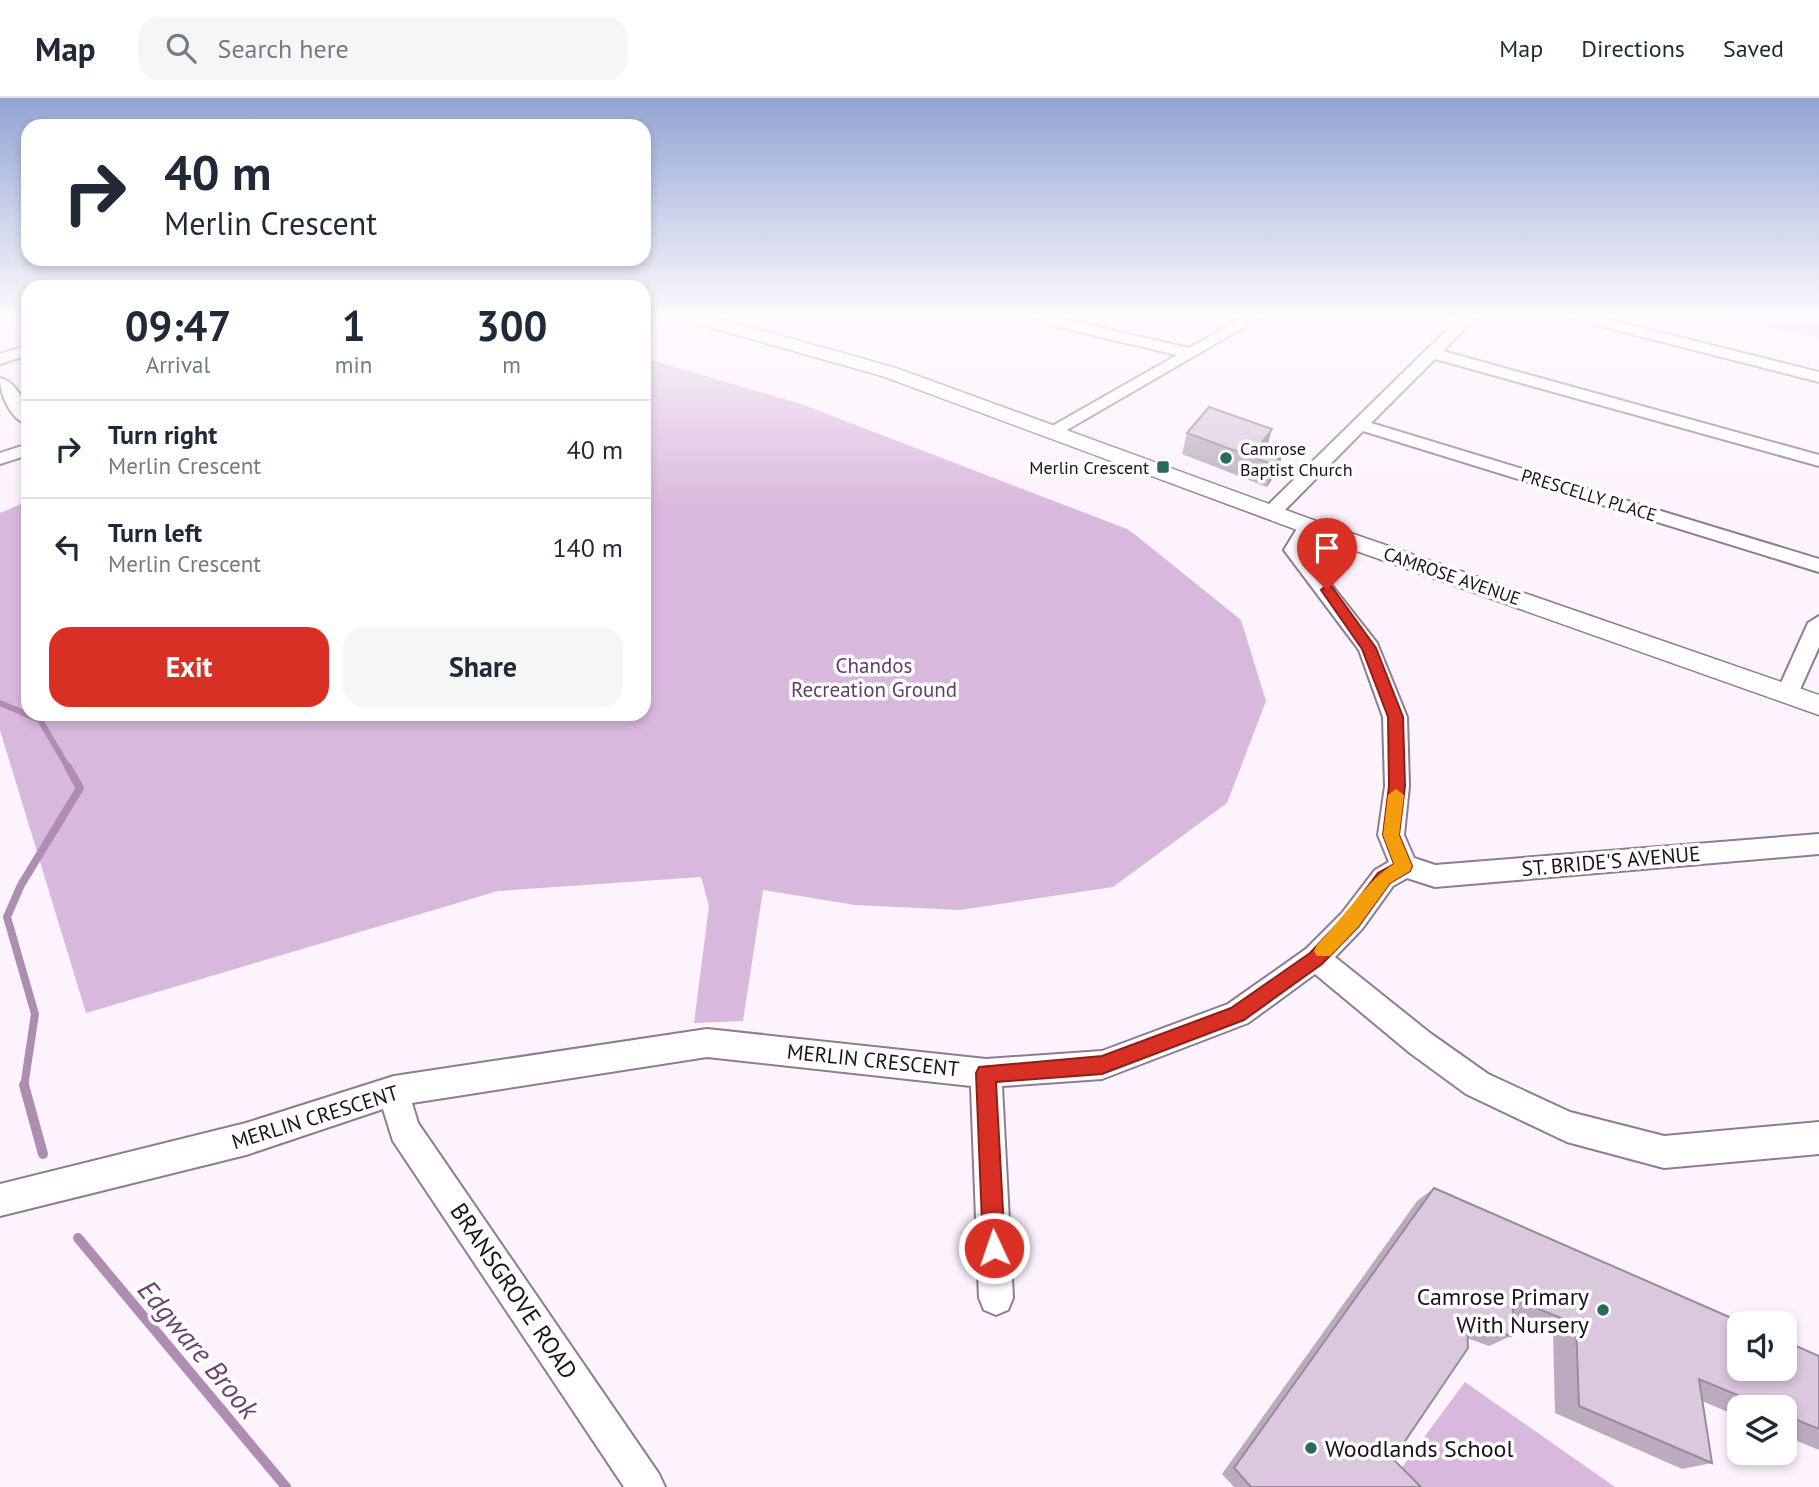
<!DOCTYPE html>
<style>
:root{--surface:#fff;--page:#f6f6f7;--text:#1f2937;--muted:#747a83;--line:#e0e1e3;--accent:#d93025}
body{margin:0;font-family:"PT Sans",sans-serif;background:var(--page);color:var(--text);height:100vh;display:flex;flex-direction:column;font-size:26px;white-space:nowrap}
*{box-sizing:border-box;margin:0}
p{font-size:23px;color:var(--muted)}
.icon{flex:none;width:38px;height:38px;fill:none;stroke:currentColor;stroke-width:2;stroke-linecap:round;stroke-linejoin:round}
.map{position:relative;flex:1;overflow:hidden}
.drawer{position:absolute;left:21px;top:182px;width:630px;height:441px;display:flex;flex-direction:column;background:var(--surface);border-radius:21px;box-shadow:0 4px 10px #0003}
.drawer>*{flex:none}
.hud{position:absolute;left:21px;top:21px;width:630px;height:147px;border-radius:21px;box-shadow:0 4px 10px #0003;background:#fff;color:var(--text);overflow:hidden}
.buttons{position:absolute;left:1727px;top:1213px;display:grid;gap:14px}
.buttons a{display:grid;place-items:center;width:70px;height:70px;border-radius:14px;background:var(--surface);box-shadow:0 4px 10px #0003;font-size:35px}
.pin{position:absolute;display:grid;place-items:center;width:60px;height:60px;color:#fff;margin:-72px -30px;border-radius:50% 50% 50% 0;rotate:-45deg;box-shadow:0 0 7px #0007}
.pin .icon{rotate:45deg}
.me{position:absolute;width:77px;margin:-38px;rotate:357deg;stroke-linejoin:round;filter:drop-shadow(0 0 5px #0008)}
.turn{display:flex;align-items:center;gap:24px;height:147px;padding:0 28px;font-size:32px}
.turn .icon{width:91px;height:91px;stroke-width:2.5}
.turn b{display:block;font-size:49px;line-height:60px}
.eta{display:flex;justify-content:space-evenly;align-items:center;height:119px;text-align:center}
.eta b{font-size:42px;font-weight:700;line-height:49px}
.action{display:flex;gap:14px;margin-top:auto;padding:14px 28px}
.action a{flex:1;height:80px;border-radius:21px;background:var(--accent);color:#fff;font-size:28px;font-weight:700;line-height:80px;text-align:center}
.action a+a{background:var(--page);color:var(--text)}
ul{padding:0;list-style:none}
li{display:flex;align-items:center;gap:21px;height:98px;padding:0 28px;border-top:2px solid var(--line)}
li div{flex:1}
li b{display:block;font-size:26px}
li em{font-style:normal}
header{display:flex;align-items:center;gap:42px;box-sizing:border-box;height:98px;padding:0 35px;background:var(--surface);border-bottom:2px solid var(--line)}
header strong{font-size:33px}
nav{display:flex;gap:38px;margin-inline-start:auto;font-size:24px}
.search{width:490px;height:63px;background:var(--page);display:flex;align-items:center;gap:18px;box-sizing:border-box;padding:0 24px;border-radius:21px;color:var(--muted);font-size:26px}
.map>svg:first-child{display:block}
.green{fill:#d9b8dd}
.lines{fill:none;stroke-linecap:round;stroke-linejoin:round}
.stream-far2{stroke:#af8db3;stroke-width:6}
.stream-far1{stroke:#af8db3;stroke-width:8}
.stream{stroke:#af8db3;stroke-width:10}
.minor-casing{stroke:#8e7c91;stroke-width:4}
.tertiary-casing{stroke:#8e7c91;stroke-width:3}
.minor{fill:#fff;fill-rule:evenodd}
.tertiary{fill:#fff;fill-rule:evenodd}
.wall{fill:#bcabbf}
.shaded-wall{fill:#998b9b}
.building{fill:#dbc7de;stroke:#998b9b;stroke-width:2}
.route{fill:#d93025;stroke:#8d1f18;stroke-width:2}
.slow{fill:#f59e0b}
.poi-dot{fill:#296a58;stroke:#fff;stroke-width:2.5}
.labels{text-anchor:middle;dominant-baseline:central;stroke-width:7;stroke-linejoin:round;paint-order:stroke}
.far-poi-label{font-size:18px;fill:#19121a;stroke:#fff;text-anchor:start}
.far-street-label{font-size:18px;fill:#19121a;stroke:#fff}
.park-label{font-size:21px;fill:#66396c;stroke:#fff}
.street-label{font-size:21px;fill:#19121a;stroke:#fff}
.near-street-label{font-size:24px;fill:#19121a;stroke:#fff}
.near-poi-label{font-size:24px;fill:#19121a;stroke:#fff;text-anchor:end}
.near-water-label{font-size:28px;font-style:italic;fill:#6d4073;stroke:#fff}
</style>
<header>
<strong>Map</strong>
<div class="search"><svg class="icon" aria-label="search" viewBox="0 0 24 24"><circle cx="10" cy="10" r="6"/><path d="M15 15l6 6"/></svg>Search here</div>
<nav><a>Map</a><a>Directions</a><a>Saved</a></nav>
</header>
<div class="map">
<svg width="1819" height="1389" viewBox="0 0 1819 1389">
<rect width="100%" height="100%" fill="#fcf3fd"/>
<g class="green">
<polygon points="1719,217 1819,217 1819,241"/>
<polygon points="644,260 801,306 1127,431 1138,439 1241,522 1266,603 1227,705 1113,789 960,812 855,807 763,792 743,923 694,925 709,808 701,779 498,793 86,915 0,632 0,415 28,403 28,616 644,616"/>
<polygon points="1465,1284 1615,1389 1413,1389 1397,1376"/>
</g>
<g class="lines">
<polyline class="stream-far2" points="0,605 40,622 69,671"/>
<polyline class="stream-far1" points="24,989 35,916 7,819 21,787 80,690 68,669"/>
<g class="stream">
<polyline points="24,987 43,1056"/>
<polyline points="78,1140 286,1389"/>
</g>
<g class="minor-casing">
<g id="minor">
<polygon points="1044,217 1189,250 1247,217 1265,217 1053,340 1044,335 1047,331 1177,257 1038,224 1038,218"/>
<polygon points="1462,217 1478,217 1443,253 1819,357 1819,368 1435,261 1371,325 1819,461 1819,474 1363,333 1278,419 1264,419 1261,415 1264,411"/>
<polygon points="1566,217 1591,217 1819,274 1819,284 1569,220"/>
<polygon points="28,247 28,257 0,266 0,256"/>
<path d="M0 280C18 284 28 310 28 326 10 322 0 296 0 280Z"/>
<polygon points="28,346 28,357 0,366 0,355"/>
<polygon points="1308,422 1318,428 1304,452 1377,545 1407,619 1409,688 1404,737 1414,760 1435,767 1819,736 1819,756 1435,789 1407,780 1393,788 1362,831 1335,859 1430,935 1488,976 1570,1014 1664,1038 1819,1024 1819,1056 1664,1070 1567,1044 1466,996 1410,955 1315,876 1248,925 1102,981 1002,988 1013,1200 1008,1212 996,1217 984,1212 979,1200 971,988 707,959 412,1005 418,1025 659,1376 665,1389 624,1389 393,1043 383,1011 246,1057 0,1118 0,1086 246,1025 394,978 707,931 986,961 1102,953 1228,906 1306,851 1342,815 1375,772 1389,764 1378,737 1385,688 1383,619 1359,552 1284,452 1301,424"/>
<polygon points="1819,518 1819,549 1798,596 1795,602 1779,602 1776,596 1808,525"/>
</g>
</g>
<g class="tertiary-casing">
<polygon id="tertiary" points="678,217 706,217 896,270 1316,423 1819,597 1819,617 1300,433 882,278 680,221"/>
</g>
<use href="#minor" class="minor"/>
<use href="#tertiary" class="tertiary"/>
</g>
<g class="wall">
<polygon points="1272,331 1268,346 1278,372 1267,389 1182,356 1187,335"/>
<polygon points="1434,1090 1819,1258 1819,1352 1785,1338 1785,1309 1740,1309 1740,1319 1702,1303 1712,1365 1682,1371 1555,1315 1553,1236 1512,1219 1511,1238 1489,1248 1467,1240 1393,1361 1421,1389 1234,1389 1222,1376 1417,1103"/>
</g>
<g class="shaded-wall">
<polygon points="1272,331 1266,352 1262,344"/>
<polygon points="1284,351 1278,372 1267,389 1274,367"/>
</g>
<g class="building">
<polygon points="1209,309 1272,331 1262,344 1284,351 1274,367 1187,335"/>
<polygon points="1434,1090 1743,1225 1740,1225 1740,1270 1785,1270 1785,1243 1819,1258 1819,1331 1785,1317 1785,1309 1766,1309 1699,1281 1712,1365 1579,1308 1576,1226 1514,1201 1511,1238 1467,1222 1468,1250 1393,1361 1421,1389 1251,1389 1234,1370"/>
</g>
<linearGradient id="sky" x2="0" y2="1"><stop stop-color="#91a4d3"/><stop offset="0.53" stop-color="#fefafe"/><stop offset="1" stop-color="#fefafe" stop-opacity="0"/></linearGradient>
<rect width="1819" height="411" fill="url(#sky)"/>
<polygon class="route" points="1327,487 1332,489 1376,550 1403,619 1405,688 1399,737 1412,768 1410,773 1390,785 1358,829 1322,866 1244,922 1102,976 996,984 1005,1150 1002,1158 994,1161 986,1158 983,1150 976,975 979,969 1102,958 1231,910 1310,855 1345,818 1378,775 1394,766 1383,737 1389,688 1388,619 1362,551 1321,492"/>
<path class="slow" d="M1396 691 1404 697 1399 737 1412 768 1410 773 1390 785 1358 829 1330 858H1317L1314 853 1317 847C1341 823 1368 781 1394 766L1383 737 1388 697Z"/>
<g class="poi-dot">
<circle cx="1226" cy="360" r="7"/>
<rect x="1156" y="362" width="14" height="14" rx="3.5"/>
<circle cx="1603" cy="1212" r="7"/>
<circle cx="1311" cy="1350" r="7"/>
</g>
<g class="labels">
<g class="far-poi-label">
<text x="1240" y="350">Camrose<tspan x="1240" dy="21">Baptist Church</tspan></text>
<text x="1149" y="369" text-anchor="end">Merlin Crescent</text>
</g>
<g class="far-street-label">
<text transform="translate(1589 397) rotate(17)">PRESCELLY PLACE</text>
<text transform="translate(1452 478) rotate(19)">CAMROSE AVENUE</text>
</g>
<g class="park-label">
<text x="874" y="567">Chandos<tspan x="874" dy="24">Recreation Ground</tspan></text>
</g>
<g class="street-label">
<text transform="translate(1611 763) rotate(-5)">ST. BRIDE'S AVENUE</text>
<text transform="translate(873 962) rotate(6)">MERLIN CRESCENT</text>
<text transform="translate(315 1019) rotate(-17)">MERLIN CRESCENT</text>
</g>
<g class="near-street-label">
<text transform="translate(514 1193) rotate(56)">BRANSGROVE ROAD</text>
</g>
<g class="near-poi-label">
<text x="1589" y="1198">Camrose Primary<tspan x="1589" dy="28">With Nursery</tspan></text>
<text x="1325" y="1350" text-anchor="start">Woodlands School</text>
</g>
<g class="near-water-label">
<text transform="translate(199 1251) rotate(50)">Edgware Brook</text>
</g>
</g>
</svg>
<div class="buttons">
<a><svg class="icon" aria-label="sound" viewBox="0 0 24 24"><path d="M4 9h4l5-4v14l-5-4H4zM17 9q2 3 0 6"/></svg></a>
<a><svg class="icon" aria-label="layers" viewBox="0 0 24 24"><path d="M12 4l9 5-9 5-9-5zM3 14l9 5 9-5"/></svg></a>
</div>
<div class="pin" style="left:1327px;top:492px;background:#d93025"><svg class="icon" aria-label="arrive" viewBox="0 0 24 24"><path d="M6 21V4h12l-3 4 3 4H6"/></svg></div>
<svg class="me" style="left:994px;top:1150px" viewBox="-20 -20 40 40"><circle r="17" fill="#d93025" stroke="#fff" stroke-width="3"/><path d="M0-11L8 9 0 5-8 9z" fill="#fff"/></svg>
<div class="hud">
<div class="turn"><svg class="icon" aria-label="right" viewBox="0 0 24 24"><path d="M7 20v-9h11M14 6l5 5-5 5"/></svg><div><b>40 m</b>Merlin Crescent</div></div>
</div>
<section class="drawer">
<div class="eta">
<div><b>09:47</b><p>Arrival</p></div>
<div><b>1</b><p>min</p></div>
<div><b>300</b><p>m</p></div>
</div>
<ul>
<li><svg class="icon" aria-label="right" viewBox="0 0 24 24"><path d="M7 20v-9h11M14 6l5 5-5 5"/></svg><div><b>Turn right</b><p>Merlin Crescent</p></div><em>40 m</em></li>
<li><svg class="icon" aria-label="left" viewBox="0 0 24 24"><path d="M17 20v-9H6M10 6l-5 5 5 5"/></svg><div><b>Turn left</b><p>Merlin Crescent</p></div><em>140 m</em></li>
</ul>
<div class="action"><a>Exit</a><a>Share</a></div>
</section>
</div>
